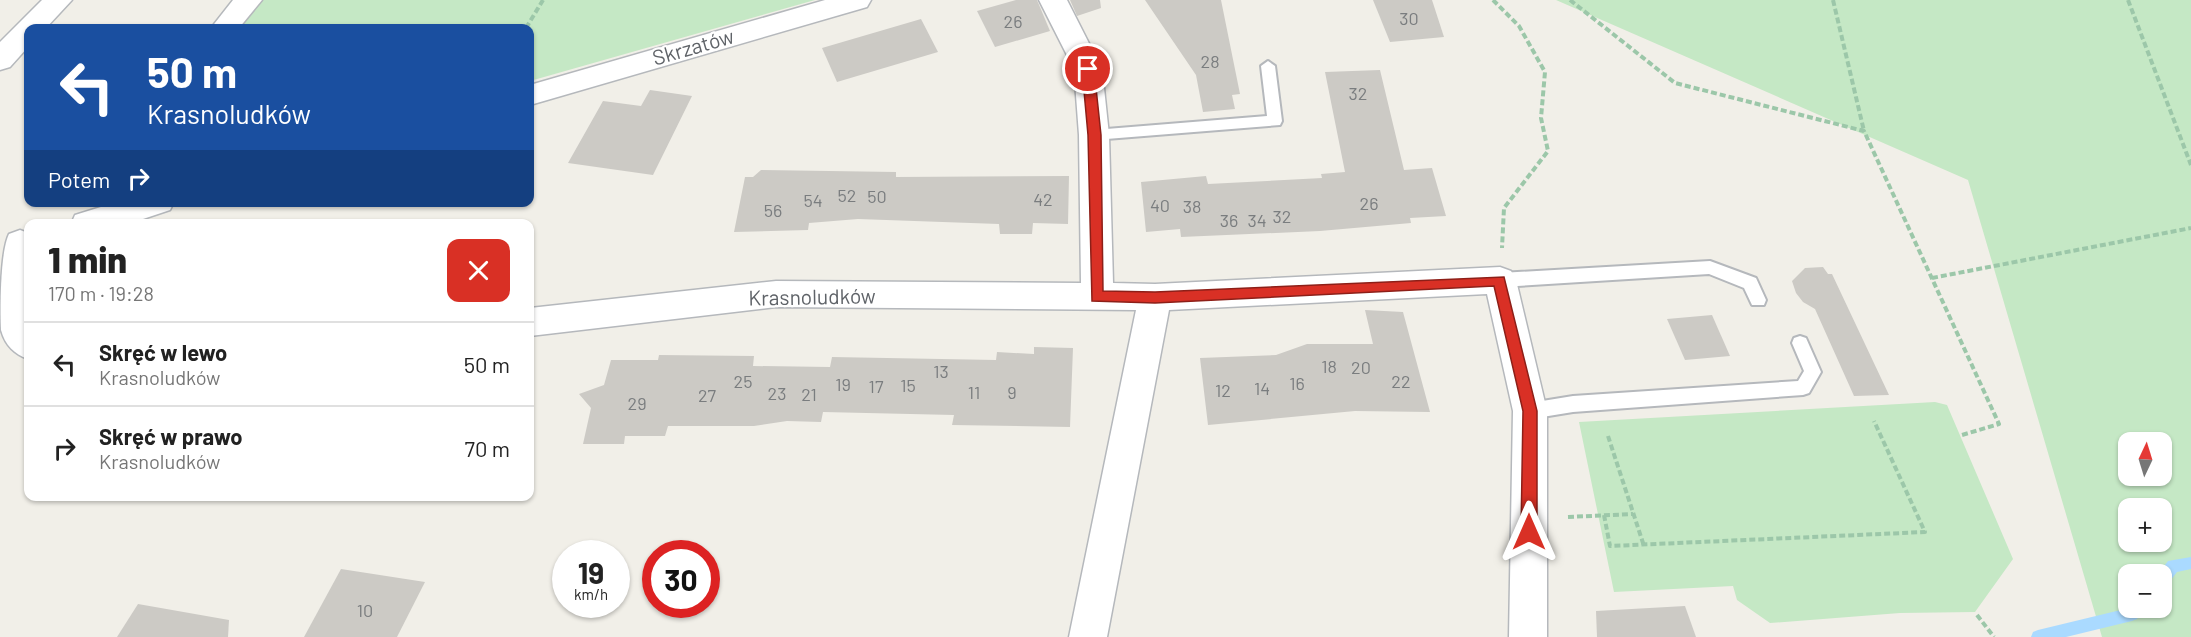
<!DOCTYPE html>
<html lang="pl">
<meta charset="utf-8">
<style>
:root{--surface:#fff;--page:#f6f6f6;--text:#222;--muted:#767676;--line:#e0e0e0}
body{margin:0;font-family:Barlow,sans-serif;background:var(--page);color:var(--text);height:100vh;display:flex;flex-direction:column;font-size:22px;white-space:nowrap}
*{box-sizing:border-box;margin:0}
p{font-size:20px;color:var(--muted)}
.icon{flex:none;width:33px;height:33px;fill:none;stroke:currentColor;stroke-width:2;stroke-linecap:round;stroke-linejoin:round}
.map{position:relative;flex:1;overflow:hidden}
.drawer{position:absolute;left:24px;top:219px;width:510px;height:282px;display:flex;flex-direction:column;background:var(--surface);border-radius:12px;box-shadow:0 2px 4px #0004}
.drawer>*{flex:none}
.top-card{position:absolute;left:24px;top:24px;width:510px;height:183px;border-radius:12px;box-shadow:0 2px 4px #0004;background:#1a4fa0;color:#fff;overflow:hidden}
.needle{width:39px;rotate:4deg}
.controls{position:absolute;left:2118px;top:432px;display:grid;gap:12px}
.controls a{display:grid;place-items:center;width:54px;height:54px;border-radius:12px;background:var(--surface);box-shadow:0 2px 4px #0004;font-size:30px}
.speed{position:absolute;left:552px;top:540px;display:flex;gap:12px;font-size:30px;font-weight:700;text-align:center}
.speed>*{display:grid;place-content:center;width:78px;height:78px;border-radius:50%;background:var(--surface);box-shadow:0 2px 4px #0004;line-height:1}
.speed small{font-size:15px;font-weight:400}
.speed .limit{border:9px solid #d22;background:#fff;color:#111}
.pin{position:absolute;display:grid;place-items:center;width:51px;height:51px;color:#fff;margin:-26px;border:3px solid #fff;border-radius:50%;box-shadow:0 2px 6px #0007}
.me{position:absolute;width:66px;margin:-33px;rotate:0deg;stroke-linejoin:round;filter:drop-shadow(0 0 4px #0008)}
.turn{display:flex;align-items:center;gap:21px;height:126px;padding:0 24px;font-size:27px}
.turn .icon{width:78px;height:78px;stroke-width:2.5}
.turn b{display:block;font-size:42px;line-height:51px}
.then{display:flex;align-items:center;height:57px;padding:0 24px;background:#0003;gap:12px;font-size:22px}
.round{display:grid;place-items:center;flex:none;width:63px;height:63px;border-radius:12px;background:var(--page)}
.overview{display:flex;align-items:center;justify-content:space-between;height:102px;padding:0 24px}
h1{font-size:36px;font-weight:800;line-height:45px}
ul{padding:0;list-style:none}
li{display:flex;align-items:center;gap:18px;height:84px;padding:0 24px;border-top:2px solid var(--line)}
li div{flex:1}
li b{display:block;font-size:22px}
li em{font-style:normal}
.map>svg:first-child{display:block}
.green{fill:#c5e8c5;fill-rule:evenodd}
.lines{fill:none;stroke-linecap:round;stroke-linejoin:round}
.stream{fill:#aadaff;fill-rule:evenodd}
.building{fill:#cccac5}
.lane-casing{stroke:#b5b8bc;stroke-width:4}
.street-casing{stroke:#b5b8bc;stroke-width:3}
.path{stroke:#9cc7a9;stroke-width:4;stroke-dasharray:6 3;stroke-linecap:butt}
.lane{fill:#fff;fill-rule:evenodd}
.street{fill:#fff;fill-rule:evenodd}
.route{fill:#d93025;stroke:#8d1f18;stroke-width:1.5}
.labels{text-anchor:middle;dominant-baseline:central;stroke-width:4.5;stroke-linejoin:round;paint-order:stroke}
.number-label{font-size:18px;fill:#7a7d7f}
.street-label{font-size:21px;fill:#5f6368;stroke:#fff}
</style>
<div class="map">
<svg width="2191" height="637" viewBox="0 0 2191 637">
<rect width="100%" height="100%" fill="#f1efe8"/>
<g class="green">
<polygon points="256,0 815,0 530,81 530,28 234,28"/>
<path d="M1556 0H2191V637H2102L1968 180ZM2162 442V476H2128V442ZM2162 508V542H2128V508ZM2162 574V608H2128V574Z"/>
<polygon points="1935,402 1947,405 2013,559 1975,612 1900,613 1770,623 1737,600 1733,586 1614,592 1579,422"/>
</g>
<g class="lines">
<g class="stream">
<polygon points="2191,557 2191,569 2177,572 2167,585 2162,586 2162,574 2158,574 2168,561"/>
<polygon points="2129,608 2145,608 2137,619 2132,621 2066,637 2031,637 2033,632 2038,630"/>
</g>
</g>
<g class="building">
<polygon points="1016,0 1037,0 1050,31 995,47 977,11"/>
<polygon points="1070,0 1100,0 1101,8 1077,16"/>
<polygon points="1145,0 1221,0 1240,94 1232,95 1235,109 1203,112 1196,75"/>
<polygon points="1373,0 1432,0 1444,37 1390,42"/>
<polygon points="921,19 938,52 837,82 822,48"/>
<polygon points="1380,70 1404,170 1432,168 1446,216 1410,218 1411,223 1320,231 1181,237 1180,229 1146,232 1141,182 1206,176 1208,184 1322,178 1321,174 1345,172 1325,72"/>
<polygon points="650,90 692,96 653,175 568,163 603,101 641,106"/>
<polygon points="761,170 896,172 896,177 1069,176 1068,224 1033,223 1032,234 1000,234 999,224 858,219 809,223 808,230 734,232 745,177 753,177"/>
<polygon points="1823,267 1828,274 1832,274 1889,395 1854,396 1815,309 1803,302 1796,293 1792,281 1805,268"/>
<polygon points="1365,310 1403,312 1430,412 1355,411 1208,425 1200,358 1276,355 1307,344 1373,344"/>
<polygon points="1712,315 1730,356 1685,360 1667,319"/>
<polygon points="1034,347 1073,348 1070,427 952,425 954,415 823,412 821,422 787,421 754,426 668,426 665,436 625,436 624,444 583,444 591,408 579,394 604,385 611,360 658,360 659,355 754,356 753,366 830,367 832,357 996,360 997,352 1034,354"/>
<polygon points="341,569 425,582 397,637 304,637"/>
<polygon points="138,604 229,620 228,637 117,637"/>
<polygon points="1685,606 1696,637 1597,637 1596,611"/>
</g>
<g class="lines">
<g class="lane-casing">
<g id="lane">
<polygon points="1268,61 1275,66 1282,121 1280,125 1094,140 1087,135 1094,130 1267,116 1261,66"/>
<polygon points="1710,261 1756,278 1766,300 1764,305 1752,305 1744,288 1709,274 1500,287 1494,285 1492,280 1494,275 1500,273"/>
<polygon points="1800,336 1806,338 1821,372 1809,393 1803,395 1573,412 1530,419 1524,416 1521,411 1524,406 1530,403 1573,396 1798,381 1804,371 1792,343 1794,338"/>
</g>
</g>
<g class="street-casing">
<g id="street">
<polygon points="42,0 72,0 46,28 28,28 28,47 10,67 0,70 0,42"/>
<polygon points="233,0 262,0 239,28 211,28"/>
<polygon points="825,0 871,0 867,7 530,105 530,85"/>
<polygon points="1039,0 1067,0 1102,69 1109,135 1113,283 1155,284 1500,267 1511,271 1516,280 1547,411 1547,637 1509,637 1513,411 1487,294 1169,310 1107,637 1069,637 1136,310 776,307 530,336 530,308 776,281 1081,283 1079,135 1074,69"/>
<polygon points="117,202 174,202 170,210 128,224 71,224 75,215"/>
<path d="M20 230 28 233V359C14 354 5 345 1 330 0 311 0 252 9 234Z"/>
</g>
</g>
<g class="path">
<polyline points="1493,0 1519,26 1545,72 1541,118 1548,151 1504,208 1502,248"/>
<polyline points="1570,0 1675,83 1864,131 1999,424 1962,435"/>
<polyline points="1833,0 1864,131"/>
<polyline points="2128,0 2191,165"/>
<polyline points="526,28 543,0"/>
<polyline points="1932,278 2191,228"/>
<polyline points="1608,436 1644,546"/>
<polyline points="1604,515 1610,546 1925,532 1874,421"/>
<polyline points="1568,517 1633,514"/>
<polyline points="1977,615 1994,637"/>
</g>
<use href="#lane" class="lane"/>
<use href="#street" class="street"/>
</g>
<polygon class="route" points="1088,65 1094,69 1101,135 1103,291 1155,292 1504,277 1537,411 1537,532 1535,537 1529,539 1524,537 1521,532 1523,411 1494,286 1155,303 1092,301 1088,135 1082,69"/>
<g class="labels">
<g class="number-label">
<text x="1409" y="18">30</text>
<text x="1013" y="21">26</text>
<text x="1210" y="61">28</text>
<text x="1358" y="93">32</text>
<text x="847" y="195">52</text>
<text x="877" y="196">50</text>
<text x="1043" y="199">42</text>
<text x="813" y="200">54</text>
<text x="1369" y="203">26</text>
<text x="1160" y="205">40</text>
<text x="1192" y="206">38</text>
<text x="773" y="210">56</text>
<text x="1282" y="216">32</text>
<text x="1229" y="220">36</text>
<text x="1257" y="220">34</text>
<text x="1329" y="366">18</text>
<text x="1361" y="367">20</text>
<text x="941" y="371">13</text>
<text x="743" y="381">25</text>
<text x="1401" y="381">22</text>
<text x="1297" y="383">16</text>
<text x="843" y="384">19</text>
<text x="908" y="385">15</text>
<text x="876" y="386">17</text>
<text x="1262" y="388">14</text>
<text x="1223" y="390">12</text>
<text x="974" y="392">11</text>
<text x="1012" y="392">9</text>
<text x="777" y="393">23</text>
<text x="809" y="394">21</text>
<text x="707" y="395">27</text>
<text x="637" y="403">29</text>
<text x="365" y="610">10</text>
</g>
<g class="street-label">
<text transform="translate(693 46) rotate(-16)">Skrzatów</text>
<text transform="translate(812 296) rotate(-1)">Krasnoludków</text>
</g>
</g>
</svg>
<div class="controls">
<a><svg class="needle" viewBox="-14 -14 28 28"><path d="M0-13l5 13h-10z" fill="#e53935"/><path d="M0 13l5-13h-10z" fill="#767676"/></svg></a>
<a>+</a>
<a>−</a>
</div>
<div class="speed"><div>19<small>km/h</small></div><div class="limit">30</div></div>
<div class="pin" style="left:1088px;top:69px;background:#d93025"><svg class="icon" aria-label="arrive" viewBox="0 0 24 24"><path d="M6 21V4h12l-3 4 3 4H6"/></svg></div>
<svg class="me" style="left:1529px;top:532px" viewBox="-20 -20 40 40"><path d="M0-17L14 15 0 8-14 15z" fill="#d93025" stroke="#fff" stroke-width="4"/></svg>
<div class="top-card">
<div class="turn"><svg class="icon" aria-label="left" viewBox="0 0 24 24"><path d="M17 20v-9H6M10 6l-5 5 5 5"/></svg><div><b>50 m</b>Krasnoludków</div></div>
<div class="then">Potem<svg class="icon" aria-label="right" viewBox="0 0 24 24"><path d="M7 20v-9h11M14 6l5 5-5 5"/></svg></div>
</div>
<section class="drawer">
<div class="overview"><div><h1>1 min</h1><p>170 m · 19:28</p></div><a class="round" style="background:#d93025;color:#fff"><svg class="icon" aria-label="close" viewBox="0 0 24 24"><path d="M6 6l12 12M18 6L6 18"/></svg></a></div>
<ul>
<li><svg class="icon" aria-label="left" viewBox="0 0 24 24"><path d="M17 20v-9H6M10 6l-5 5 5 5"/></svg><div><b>Skręć w lewo</b><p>Krasnoludków</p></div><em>50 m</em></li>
<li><svg class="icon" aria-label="right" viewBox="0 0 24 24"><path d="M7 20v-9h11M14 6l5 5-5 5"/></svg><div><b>Skręć w prawo</b><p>Krasnoludków</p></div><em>70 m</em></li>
</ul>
</section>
</div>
